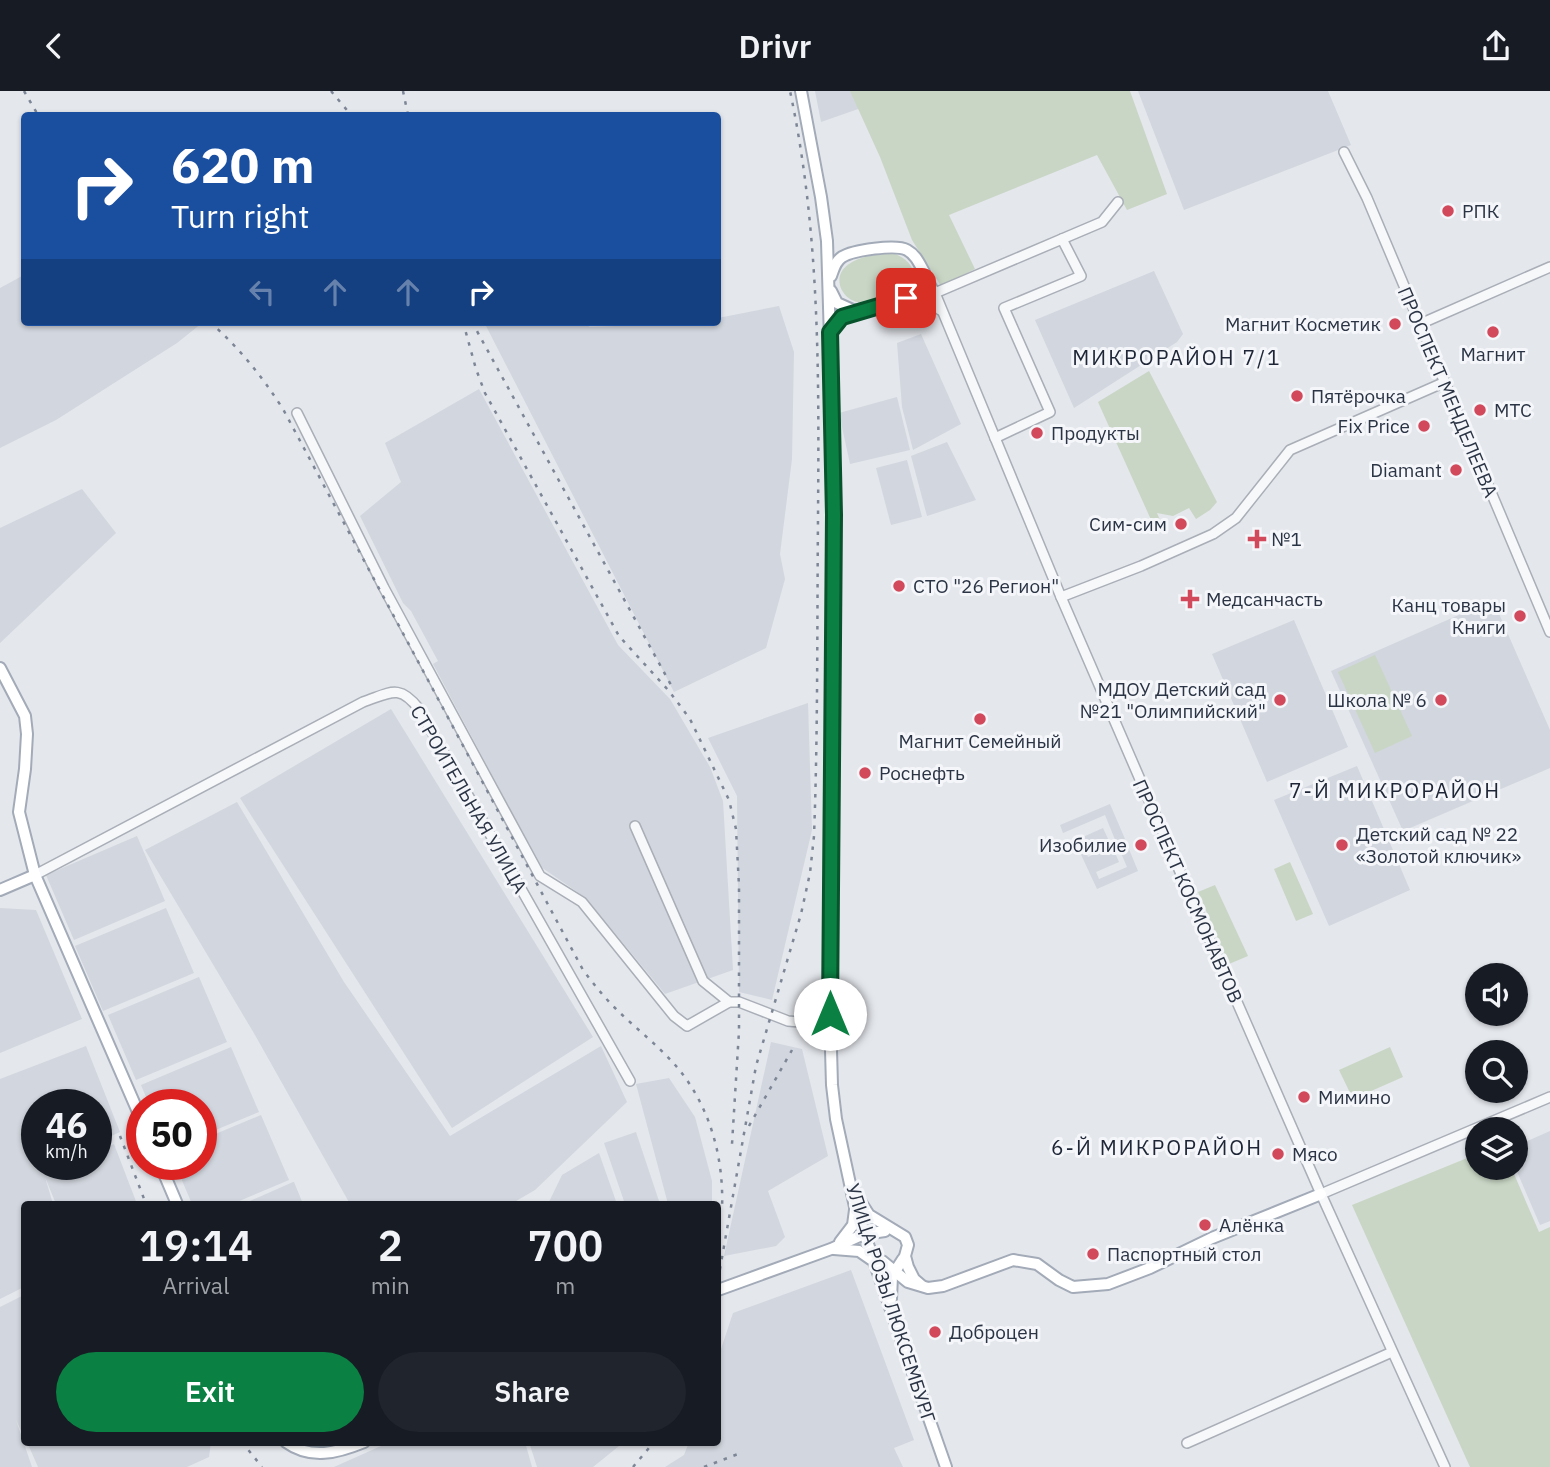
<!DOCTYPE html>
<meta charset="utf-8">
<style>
:root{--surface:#171b24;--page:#20242c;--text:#f1f3f6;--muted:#9ea1a6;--accent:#0b8043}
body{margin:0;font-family:"IBM Plex Sans",sans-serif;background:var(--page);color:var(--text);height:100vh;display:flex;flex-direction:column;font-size:26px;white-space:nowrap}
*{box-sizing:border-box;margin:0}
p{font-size:23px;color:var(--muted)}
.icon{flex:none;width:38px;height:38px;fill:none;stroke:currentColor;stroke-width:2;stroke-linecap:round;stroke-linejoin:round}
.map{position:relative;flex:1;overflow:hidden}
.details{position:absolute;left:21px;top:1110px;width:700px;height:245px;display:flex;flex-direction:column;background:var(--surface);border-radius:7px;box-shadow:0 2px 5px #0004}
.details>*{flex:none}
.hud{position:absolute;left:21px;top:21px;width:700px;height:214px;border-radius:7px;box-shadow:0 2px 5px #0004;background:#1a4fa0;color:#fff;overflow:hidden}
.buttons{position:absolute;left:1465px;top:872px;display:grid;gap:14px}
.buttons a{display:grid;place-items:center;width:63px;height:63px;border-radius:50%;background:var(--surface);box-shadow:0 2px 5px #0004;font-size:35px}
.speed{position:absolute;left:21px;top:998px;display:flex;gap:14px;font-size:35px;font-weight:700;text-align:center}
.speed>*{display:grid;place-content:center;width:91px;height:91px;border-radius:50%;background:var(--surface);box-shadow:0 2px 5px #0004;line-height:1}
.speed small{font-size:18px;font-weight:400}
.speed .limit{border:10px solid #d22;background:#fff;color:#111}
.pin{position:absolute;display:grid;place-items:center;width:60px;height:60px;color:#fff;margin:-30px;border-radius:14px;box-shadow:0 4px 10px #0006}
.me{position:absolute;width:77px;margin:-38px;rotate:0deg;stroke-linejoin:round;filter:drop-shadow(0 0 5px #0008)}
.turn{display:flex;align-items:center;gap:24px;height:147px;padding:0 35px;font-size:32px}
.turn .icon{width:91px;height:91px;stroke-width:2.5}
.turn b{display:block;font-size:49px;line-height:60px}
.lanes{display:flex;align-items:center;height:66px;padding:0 35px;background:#0003;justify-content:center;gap:35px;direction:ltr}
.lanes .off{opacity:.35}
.eta{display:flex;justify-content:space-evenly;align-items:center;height:119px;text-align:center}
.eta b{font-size:42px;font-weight:600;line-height:49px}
.button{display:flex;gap:14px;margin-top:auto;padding:14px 35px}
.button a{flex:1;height:80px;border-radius:42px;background:var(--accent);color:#fff;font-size:28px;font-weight:600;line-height:80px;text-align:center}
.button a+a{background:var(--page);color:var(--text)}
header{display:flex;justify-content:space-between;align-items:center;height:91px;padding:0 35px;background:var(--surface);font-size:32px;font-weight:600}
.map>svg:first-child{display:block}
.built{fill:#d2d6de}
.green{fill:#c9d6c5}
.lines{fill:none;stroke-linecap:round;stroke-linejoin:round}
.minor-casing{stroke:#a9aeb7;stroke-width:12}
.major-casing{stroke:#a3abb8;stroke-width:14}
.minor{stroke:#f7f8fa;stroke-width:9}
.major{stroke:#fff;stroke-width:10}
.rail{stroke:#7d8696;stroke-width:2.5;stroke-dasharray:3.5 7;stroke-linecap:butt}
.route-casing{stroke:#07532c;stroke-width:18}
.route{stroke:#0b8043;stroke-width:12}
.poi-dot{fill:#d1495b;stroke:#f4f6f9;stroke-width:2.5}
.labels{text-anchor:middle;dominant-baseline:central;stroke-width:6;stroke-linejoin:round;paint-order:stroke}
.poi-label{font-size:19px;fill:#2b3445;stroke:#f4f6f9;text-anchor:start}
.street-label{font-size:19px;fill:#2b3445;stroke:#f4f6f9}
.neighbourhood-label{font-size:21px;letter-spacing:2px;fill:#1d2536;stroke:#f4f6f9}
</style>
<header><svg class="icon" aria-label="back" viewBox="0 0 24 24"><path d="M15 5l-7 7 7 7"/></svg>Drivr<svg class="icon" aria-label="share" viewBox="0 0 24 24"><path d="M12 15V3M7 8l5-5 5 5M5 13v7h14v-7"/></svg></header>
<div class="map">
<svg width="1550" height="1376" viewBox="0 0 1550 1376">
<rect width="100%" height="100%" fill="#e4e7ec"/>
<g class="built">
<polygon points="815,0 856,0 861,17 821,31"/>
<polygon points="1138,0 1328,0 1351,54 1184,119"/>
<polygon points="1154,180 1183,243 1177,251 1074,317 1035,229"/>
<polygon points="24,184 24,231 202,232 177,252 56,329 0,357 0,197"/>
<polygon points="779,215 794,261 792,368 780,463 785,488 766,557 674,601 484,231 583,231 590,236 718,231 718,227"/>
<polygon points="921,243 961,333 913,359 902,316 897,252"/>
<polygon points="479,298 618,554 670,608 710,676 723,710 733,879 665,903 586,807 541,776 433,573 438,570 411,520 403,512 360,425 401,391 385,352"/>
<polygon points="897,306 910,359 850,373 839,322"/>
<polygon points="947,351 976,409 927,425 911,365"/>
<polygon points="907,369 922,426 891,434 876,377"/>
<polygon points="82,398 116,442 0,552 0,437"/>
<polygon points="1493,509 1550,639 1550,677 1403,740 1331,580"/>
<polygon points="1294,529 1348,656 1267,691 1212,563"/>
<polygon points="808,612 812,739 772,909 739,901 737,705 708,647"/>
<polygon points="391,618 593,946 452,1037 240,707"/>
<polygon points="1357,675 1410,799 1329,835 1274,709"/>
<polygon points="237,711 344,891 450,1045 601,955 627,1011 535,1099 511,1113 350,1113 255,944 145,759"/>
<polygon points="1110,713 1125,748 1116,751 1105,724 1063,742 1060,734"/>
<polygon points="1103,737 1109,750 1086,760 1088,766 1112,755 1119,771 1096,781 1099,788 1127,776 1118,755 1126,751 1138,780 1097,798 1077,755 1067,759 1065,754"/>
<polygon points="137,745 165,810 74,849 46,784"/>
<polygon points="0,817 36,819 82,928 0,962"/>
<polygon points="166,817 194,882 103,920 75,855"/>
<polygon points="199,886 227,951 136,989 108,924"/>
<polygon points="771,951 802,958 828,1065 768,1100 785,1146 776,1155 724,1165"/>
<polygon points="86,955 120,1041 96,1052 96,1013 37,1013 37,1073 47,1073 41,1075 44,1083 67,1073 96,1073 96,1061 114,1053 137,1113 56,1113 45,1086 53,1113 24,1113 24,1196 0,1208 0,988"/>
<polygon points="231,956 259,1021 201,1045 201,1013 149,1013 141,994"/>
<polygon points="669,987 695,1026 712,1090 712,1113 668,1113 636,993"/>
<polygon points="261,1024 289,1089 232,1113 192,1113 175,1073 201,1073 201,1049"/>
<polygon points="1550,1040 1550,1130 1540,1134 1515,1076 1516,1055"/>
<polygon points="636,1041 660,1113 625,1113 604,1052"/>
<polygon points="599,1062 617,1113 548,1113 562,1084"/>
<polygon points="294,1091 303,1113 243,1113 293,1091"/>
<polygon points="851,1179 914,1349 894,1357 903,1376 665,1376 684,1364 689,1351 718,1351 718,1267 733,1222"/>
<polygon points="24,1204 24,1346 16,1329 32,1376 0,1376 0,1216"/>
<polygon points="27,1351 211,1351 209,1366 187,1376 38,1376"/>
<polygon points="390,1351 525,1351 532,1376 334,1376"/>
<polygon points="529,1351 624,1351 593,1376 537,1376"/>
</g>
<g class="green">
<polygon points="850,0 1130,0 1167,103 1127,119 1097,64 949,124 975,178 941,195 912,149 880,66"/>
<path d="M891 162C910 166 924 186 903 200 894 206 878 208 866 211 845 215 828 187 849 173 860 165 878 164 891 162Z"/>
<polygon points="1149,280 1217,411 1210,419 1196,428 1189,417 1173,425 1157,422 1164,439 1157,442 1098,311"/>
<polygon points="1375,564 1412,645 1375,662 1338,581"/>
<polygon points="1290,771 1313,823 1296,830 1274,778"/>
<polygon points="1215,794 1248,865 1229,873 1198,801"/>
<polygon points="1390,956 1403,986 1353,1008 1339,979"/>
<polygon points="1477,1063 1477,1076 1511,1076 1539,1141 1550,1136 1550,1376 1470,1376 1352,1114"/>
</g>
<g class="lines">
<g class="minor-casing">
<g id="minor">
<polyline points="1344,61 1367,107 1550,541"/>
<polyline points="1062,148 1102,131 1118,111"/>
<polyline points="924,181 935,202 1061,506 1181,783 1321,1103 1445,1376"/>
<polyline points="935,202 1062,148 1081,185 1004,217 1050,321 995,347"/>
<polyline points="911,205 928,209 940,219"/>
<polyline points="1420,233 1550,176"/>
<polyline points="297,322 384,497 540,785 582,811 674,925 687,935 729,911 739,911 788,930 811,932 830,923"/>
<polyline points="1061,506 1141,475 1213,443 1236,427 1290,359 1445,291"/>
<polyline points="635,735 703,890 729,911"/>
<path d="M35 784 363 611C390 602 399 592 419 618L630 990"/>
<polyline points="1321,1103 1550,1006"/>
<polyline points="1187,1352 1392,1261"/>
</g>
</g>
<g class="major-casing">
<g id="major">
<polyline points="801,0 821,106 827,150 830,249 834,424 830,923 832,994 836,1028 855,1116 946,1376"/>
<polyline points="831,200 837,212 857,221"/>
<path d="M831 241C834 236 836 231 841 227 866 208 919 222 924 181 919 172 916 164 907 159 896 153 853 159 842 166 835 171 834 177 831 185"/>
<polyline points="0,577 25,625 27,643 25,678 19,721 35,784 142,1030"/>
<polyline points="0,799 35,784"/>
<polyline points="160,1073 177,1113"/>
<polyline points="856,1104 869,1124 905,1146 908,1154 905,1165 908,1176 914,1188 921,1194"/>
<polyline points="840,1151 853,1134 855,1119"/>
<polyline points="834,1158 859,1160 872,1169"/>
<polyline points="882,1170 908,1191 928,1197 943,1195 1013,1169 1037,1173 1059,1189 1073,1196 1108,1193 1150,1177 1212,1147 1321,1103"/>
<polyline points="718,1199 831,1158 864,1143 885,1140"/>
<polyline points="891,1208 892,1185 903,1168"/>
<path d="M286 1351C311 1369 337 1362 364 1351"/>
</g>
</g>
<use href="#minor" class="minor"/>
<use href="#major" class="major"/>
<g class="rail">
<polyline points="24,0 38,24"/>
<polyline points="331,0 351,24"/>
<polyline points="403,0 408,24"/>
<path d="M210 231C240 258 261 284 283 318L583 879C593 892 603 905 615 917 636 938 662 957 681 981 712 1021 724 1070 722 1119"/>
<polyline points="463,231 476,278 485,302 619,545 669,600 690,628 729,709 736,738 739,795 739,940 732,1053"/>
<polyline points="472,231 671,594"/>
<polyline points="749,1035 792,959"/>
<polyline points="120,1045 146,1113"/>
<path d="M718 1189 756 975 801 823 810 782 814 745C818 639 817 533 818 427 819 284 820 141 790 0"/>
<polyline points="242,1351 262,1376"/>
<polyline points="633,1376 654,1351"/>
<polyline points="704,1376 738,1363"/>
</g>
</g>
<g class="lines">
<g class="route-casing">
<polyline id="route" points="830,923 834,424 830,241 842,226 906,207"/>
</g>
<use href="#route" class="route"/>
</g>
<g class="poi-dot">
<circle cx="1448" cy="120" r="7"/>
<circle cx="1395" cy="233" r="7"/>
<circle cx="1493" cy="241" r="7"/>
<circle cx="1297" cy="305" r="7"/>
<circle cx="1480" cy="319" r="7"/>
<circle cx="1424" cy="335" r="7"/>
<circle cx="1037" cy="342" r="7"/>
<circle cx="1456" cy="379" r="7"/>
<circle cx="1181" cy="433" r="7"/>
<path d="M1253.5 437.5h7v7h7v7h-7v7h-7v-7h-7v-7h7z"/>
<circle cx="899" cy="495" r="7"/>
<path d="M1186.5 497.5h7v7h7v7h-7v7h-7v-7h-7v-7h7z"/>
<circle cx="1520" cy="525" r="7"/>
<circle cx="1280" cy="609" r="7"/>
<circle cx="1441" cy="609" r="7"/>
<circle cx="980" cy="628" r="7"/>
<circle cx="865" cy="682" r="7"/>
<circle cx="1141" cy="754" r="7"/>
<circle cx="1342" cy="754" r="7"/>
<circle cx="1304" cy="1006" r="7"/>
<circle cx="1278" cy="1063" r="7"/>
<circle cx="1205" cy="1134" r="7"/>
<circle cx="1093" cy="1163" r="7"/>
<circle cx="935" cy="1241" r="7"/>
</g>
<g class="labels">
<g class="poi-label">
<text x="1462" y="120">РПК</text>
<text x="1381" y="233" text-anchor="end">Магнит Косметик</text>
<text x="1493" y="263" text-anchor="middle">Магнит</text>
<text x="1311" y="305">Пятёрочка</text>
<text x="1494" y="319">МТС</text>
<text x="1410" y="335" text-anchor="end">Fix Price</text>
<text x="1051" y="342">Продукты</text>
<text x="1442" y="379" text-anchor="end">Diamant</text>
<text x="1167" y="433" text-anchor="end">Сим-сим</text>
<text x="1271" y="448">№1</text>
<text x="913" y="495">СТО "26 Регион"</text>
<text x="1206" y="508">Медсанчасть</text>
<text x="1506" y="514" text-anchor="end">Канц товары<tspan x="1506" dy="22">Книги</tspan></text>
<text x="1266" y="598" text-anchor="end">МДОУ Детский сад<tspan x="1266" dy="22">№21 "Олимпийский"</tspan></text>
<text x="1427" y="609" text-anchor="end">Школа № 6</text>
<text x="980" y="650" text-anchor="middle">Магнит Семейный</text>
<text x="879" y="682">Роснефть</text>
<text x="1356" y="743">Детский сад № 22<tspan x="1356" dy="22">«Золотой ключик»</tspan></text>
<text x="1127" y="754" text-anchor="end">Изобилие</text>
<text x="1318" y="1006">Мимино</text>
<text x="1292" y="1063">Мясо</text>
<text x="1219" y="1134">Алёнка</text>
<text x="1107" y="1163">Паспортный стол</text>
<text x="949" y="1241">Доброцен</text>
</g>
<g class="street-label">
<text transform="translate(1448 301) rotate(67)">ПРОСПЕКТ МЕНДЕЛЕЕВА</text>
<text transform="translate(469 708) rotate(60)">СТРОИТЕЛЬНАЯ УЛИЦА</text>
<text transform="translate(1188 800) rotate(66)">ПРОСПЕКТ КОСМОНАВТОВ</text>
<text transform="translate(891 1212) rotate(72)">УЛИЦА РОЗЫ ЛЮКСЕМБУРГ</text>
</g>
<g class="neighbourhood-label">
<text x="1177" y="266">МИКРОРАЙОН 7/1</text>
<text x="1395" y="699">7-Й МИКРОРАЙОН</text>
<text x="1157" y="1056">6-Й МИКРОРАЙОН</text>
</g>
</g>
</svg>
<div class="buttons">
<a><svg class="icon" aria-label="sound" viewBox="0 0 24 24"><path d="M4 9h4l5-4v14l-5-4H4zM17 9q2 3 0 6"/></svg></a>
<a><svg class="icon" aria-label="search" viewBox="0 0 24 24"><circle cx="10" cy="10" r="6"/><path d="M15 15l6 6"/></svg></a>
<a><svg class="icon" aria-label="layers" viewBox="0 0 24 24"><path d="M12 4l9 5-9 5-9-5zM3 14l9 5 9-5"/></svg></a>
</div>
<div class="speed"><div>46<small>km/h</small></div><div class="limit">50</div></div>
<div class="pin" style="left:906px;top:207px;background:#d93025"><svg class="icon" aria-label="arrive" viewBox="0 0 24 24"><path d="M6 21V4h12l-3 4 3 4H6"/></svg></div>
<svg class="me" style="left:830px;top:923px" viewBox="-20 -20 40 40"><circle r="19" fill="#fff"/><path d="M0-13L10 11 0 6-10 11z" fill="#0b8043"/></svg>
<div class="hud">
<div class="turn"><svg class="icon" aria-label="right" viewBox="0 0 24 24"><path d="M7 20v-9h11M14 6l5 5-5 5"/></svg><div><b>620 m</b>Turn right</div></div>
<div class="lanes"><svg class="icon off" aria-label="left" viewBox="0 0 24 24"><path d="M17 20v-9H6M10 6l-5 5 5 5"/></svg><svg class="icon off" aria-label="ahead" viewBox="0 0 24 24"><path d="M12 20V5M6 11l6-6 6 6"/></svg><svg class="icon off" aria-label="ahead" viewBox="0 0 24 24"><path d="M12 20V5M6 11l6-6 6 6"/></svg><svg class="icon" aria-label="right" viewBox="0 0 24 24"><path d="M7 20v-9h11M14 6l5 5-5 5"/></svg></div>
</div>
<section class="details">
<div class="eta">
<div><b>19:14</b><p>Arrival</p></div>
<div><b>2</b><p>min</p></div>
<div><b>700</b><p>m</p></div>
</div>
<div class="button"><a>Exit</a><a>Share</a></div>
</section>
</div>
